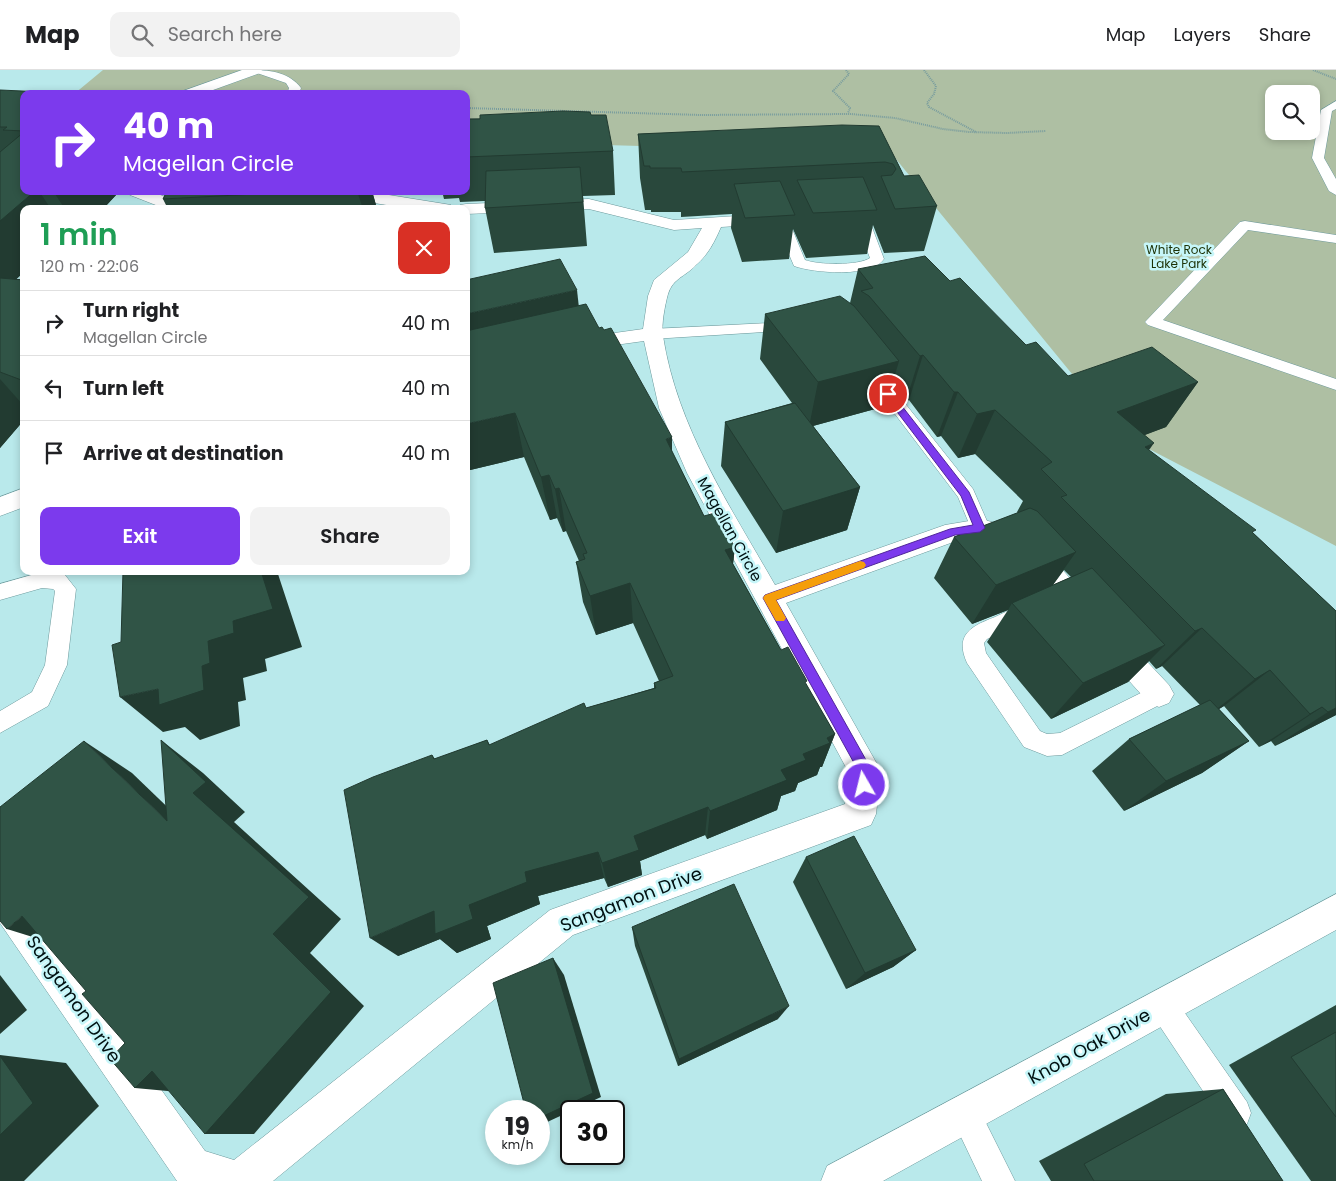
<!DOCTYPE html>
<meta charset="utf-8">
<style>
:root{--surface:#fff;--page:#f2f2f2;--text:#202124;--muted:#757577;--line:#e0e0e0;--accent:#7c3aed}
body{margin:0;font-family:Poppins,sans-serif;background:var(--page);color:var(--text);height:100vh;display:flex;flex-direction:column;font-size:19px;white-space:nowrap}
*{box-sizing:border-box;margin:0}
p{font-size:16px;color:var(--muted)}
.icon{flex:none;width:28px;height:28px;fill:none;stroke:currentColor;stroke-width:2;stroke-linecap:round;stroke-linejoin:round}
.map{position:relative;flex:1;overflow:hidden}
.details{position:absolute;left:20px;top:135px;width:450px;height:370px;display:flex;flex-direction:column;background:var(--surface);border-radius:10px;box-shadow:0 2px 8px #0003}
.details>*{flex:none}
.banner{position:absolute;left:20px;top:20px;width:450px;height:105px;border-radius:10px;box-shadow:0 2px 8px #0003;background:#7c3aed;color:#fff;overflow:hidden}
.controls{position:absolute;left:1265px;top:15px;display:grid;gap:10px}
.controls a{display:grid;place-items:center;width:55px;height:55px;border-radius:10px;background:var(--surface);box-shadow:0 2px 8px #0003;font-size:25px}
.speed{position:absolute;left:485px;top:1030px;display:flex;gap:10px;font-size:25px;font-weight:700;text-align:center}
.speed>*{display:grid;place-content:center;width:65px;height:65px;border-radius:50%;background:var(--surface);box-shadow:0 2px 8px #0003;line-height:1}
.speed small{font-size:12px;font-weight:400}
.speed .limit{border:2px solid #111;border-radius:8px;background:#fff;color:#111}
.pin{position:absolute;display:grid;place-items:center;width:42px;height:42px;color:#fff;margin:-21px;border:2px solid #fff;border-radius:50%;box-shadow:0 1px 5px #0007}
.me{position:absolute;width:55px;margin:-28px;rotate:352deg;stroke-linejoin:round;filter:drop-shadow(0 0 4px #0008)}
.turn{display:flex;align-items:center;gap:18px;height:105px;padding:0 20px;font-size:22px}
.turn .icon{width:65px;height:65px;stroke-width:2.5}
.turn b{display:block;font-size:35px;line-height:42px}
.round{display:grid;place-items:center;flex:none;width:52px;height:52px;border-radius:10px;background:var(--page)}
.head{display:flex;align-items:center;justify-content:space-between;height:85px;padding:0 20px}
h1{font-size:30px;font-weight:600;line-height:38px;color:#1e9e55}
.button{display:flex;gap:10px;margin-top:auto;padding:10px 20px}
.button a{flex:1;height:58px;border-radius:10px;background:var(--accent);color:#fff;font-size:20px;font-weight:600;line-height:58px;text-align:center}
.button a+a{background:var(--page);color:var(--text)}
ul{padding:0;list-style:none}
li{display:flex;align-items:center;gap:15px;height:65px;padding:0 20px;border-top:1px solid var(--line)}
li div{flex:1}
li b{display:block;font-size:19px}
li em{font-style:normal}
header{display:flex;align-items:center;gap:30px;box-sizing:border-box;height:70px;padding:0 25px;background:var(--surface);border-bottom:1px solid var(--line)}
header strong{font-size:24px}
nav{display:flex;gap:28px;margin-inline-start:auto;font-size:18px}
.search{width:350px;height:45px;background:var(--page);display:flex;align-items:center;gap:12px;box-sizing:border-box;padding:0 18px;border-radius:10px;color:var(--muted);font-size:19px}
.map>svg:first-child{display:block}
.green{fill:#aebfa3;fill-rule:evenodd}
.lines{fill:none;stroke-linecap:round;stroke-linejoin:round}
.lane-casing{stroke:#6c999c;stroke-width:1}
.street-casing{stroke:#6c999c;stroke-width:1}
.path{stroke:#789c9e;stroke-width:2;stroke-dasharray:1 1;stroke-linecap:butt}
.lane{fill:#fff;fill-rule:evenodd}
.street{fill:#fff;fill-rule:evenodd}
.wall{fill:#29483c;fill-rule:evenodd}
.shaded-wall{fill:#223b31}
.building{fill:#305446;stroke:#223b31}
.route{fill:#7c3aed;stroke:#51269a}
.slow{fill:#f59e0b}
.labels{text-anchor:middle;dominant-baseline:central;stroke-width:5;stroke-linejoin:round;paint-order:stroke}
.far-park-label{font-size:12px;fill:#1c3105;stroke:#c6f6f9}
.street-label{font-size:15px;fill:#011011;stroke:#c6f6f9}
.near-street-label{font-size:18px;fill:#011011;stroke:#c6f6f9}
</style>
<header>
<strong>Map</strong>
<div class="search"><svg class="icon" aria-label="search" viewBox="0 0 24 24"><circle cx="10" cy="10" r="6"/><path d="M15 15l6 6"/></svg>Search here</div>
<nav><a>Map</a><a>Layers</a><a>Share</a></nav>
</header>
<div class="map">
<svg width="1336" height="1111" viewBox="0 0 1336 1111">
<rect width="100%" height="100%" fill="#b9e9eb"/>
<path class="green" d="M103 0H1336V476L1122 365 891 83 466 71V24H74ZM1274 24H1311V61H1274Z"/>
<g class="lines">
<g class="lane-casing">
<g id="lane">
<path d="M253 0C271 0 290 3 301 18L299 24H287L289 18 286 13 254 2Z"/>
<polygon points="1336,31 1336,39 1332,41 1324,88 1336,109 1336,125 1329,121 1312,88 1321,40"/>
<path d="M860 140 867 144 884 189C871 208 814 203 794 196L774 149 776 146H786L788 149 805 190C818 195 858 196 870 188L853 144Z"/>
<polygon points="1245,151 1336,165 1336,173 1248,160 1163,250 1336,309 1336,320 1148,255 1145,252 1240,152"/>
<polygon points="791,252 797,254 799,257 797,260 652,269 646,267 644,264 646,261 652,259"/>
<polygon points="871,297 877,298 973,419 990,458 987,463 980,465 973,463 958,427 863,302 865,298"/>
<polygon points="42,502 65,505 76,519 67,595 48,636 0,663 0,641 32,622 45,595 55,521 53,519 42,518 0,530 0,514"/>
<path d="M1025 534 1032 537 1036 543 1032 549 987 569 984 573 986 583 1040 661 1047 664 1060 663 1159 614 1167 617 1170 624 1167 631 1062 685 1047 686 1024 677 967 593C954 564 972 556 995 547 1005 542 1015 538 1025 534Z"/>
<polygon points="1163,922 1173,926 1247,1032 1251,1043 1247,1054 1236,1058 1225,1054 1153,946 1149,936 1153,926"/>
<polygon points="965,1029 976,1033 1015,1111 982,1111 950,1044 954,1033"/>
</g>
</g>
<g class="street-casing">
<g id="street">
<polygon points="242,0 262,0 260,3 202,24 181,24 183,21"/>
<polygon points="128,121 151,121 170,129 208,130 211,134 208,138 204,139 166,139 130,125"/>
<polygon points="364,121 445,134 451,135 453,139 411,139 362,131 331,131 329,127 331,123"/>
<path d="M589 129 674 150 769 144 775 145 778 149 775 153 769 154 721 157C715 171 708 185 696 195 685 207 673 208 668 224 665 235 661 255 663 266 677 357 730 436 775 515L945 455 981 449 1006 456 1034 473 1059 496 1093 534 1097 542 1093 550 1083 553 1073 550 1028 498 1002 477 981 469 956 471 786 533 881 701 876 744 871 755 573 865 273 1111H177L0 853V806L12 811 205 1081 234 1090 550 840 845 734 849 703 687 403 659 338 644 271 579 280 572 279 569 274 572 269 579 268 643 259 648 226 654 210 688 182 702 158 674 160 589 139 466 144V139H458L460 135 466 134Z"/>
<polygon points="24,418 24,437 0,446 0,427"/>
<polygon points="1114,563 1124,567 1169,615 1174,624 1169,633 1159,637 1149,633 1104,583 1100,575 1104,567"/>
<polygon points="1336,824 1336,860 883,1111 821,1111 827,1096"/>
</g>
</g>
<g class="path">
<polyline points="846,0 849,4 833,21 850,38 848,43"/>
<polyline points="924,0 936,16 934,24 927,33 929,37 976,62"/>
<polyline points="1313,0 1336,9"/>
<polyline points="466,38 701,45 851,44 895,48 943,59 969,62 1007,63 1046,61"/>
</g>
<use href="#lane" class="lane"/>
<use href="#street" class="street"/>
</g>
<g class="wall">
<polygon points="0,20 24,24 24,121 127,121 127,123 117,124 103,139 24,139 24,202 16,209 24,210 24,350 0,378"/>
<polygon points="591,45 613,81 615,125 583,126 587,176 494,183 485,138 485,131 460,132 459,128 444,129 442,121 466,121 466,49"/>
<polygon points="879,56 904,106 937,136 924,181 884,183 873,155 867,184 806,188 793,159 789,189 742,192 731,158 732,144 681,147 681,142 651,142 651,140 645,140 640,108 638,64"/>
<polygon points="156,121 372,121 376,135 376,139 168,139 163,129 166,123 161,123"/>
<path d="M858 199 950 211 1026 275 1068 306 1198 312 1166 357 1144 365 1149 380 1253 463 1336 541V645L1275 676 1271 671 1259 677 1224 636 1219 639 1249 671 1202 703 1124 741 1092 701 1129 669 1200 635 1162 596 1156 599 1149 591 1128 612 1051 649 987 572 1008 540 972 554 934 508 954 467 1018 443 1017 442 1023 431 975 384 958 388 941 366 937 367 909 330 906 331 892 314 886 336 813 356 860 417 847 460 776 483 721 396 725 352 792 333 760 289 765 244 850 233ZM1064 500 1071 507 1053 515Z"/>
<polygon points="579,236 599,258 672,382 704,446 735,477 733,494 781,580 806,615 835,664 822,697 820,697 817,705 798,713 795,721 781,726 777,740 707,769 705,765 640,791 642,805 608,817 604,808 538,826 540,834 487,856 491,869 457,883 440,869 398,886 432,685 435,689 487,670 490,675 586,638 654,618 654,613 659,611 633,553 596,565 583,532 576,492 579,491 566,461 563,462 557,448 550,450 524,387 466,401"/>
<polygon points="806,787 916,880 893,897 846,919 793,812"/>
<polygon points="632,857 778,949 678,996 635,876"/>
<polygon points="1336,935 1336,1111 1311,1111 1229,995"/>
<polygon points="1223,1019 1283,1111 1051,1111 1039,1091 1166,1024"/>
</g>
<g class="shaded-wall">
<polygon points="35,121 39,121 51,139 24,139 24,202 6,219 0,211 0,151"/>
<polygon points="53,121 116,121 117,124 103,139 65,139"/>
<polygon points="357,121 372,121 376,135 376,139 363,139"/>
<polygon points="577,220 582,265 466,292 466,244"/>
<polygon points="923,285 909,330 906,331 920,286"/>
<polygon points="899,291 886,336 809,357 818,312"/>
<polygon points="0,309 24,336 24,350 0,378"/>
<polygon points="1198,312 1166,357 1090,386 1117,342"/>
<polygon points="954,322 958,322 941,366 937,367"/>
<polygon points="995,340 975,384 958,388 977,344"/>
<polygon points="515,343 524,387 466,401 466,354"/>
<polygon points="672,367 672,411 666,369"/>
<polygon points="1154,373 1123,417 1145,377"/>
<polygon points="549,405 557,448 550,450 541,407"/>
<polygon points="860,417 847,460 776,483 783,441"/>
<polygon points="559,418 566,461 563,462 555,419"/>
<polygon points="735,477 730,518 725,480"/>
<polygon points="1076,482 1047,523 1012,533 1008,540 972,554 996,515"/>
<polygon points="261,501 277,501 302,577 265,589 267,601 243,608 246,630 238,632 240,656 200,670 185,657 163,662 120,627 158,619 202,596 208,571 233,551"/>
<polygon points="630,513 633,553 596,565 590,526"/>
<polygon points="1202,558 1162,596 1156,599 1195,561"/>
<polygon points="1165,575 1128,612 1051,649 1083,613"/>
<polygon points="1270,600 1224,636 1209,645 1255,609"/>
<polygon points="1322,637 1271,671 1259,677 1310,644"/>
<polygon points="1336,638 1336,645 1275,676 1328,642"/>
<polygon points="835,664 822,697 820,697 817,705 798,713 795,721 781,726 777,740 707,769 710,741 781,700 827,668"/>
<polygon points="161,670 203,703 245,742 234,752 341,849 310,883 364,936 254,1064 205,1064 273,864 193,723"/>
<polygon points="84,671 132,703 210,778 167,751"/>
<polygon points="1249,671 1202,703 1124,741 1166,711"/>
<polygon points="708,737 705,765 640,791 642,805 608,817 602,793 634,766"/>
<polygon points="598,782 604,808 538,826 540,834 487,856 491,869 457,883 440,869 398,886 370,868 525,802"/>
<polygon points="22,846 68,878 7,859"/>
<polygon points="916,880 893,897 846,919 865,903"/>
<polygon points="553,888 564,905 601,1027 543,1054 539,1054 539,1048"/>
<polygon points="0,905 27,940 0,964"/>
<polygon points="789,936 778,949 678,996 679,989"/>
<polygon points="0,985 66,993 99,1036 24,1111 0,1111"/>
<polygon points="152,1001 189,1023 135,1018"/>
</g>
<g class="building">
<polygon points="0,20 88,24 24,24 24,61 3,60 7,57 0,57"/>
<polygon points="563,41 590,42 591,45 606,45 613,81 466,87 466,49 480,49 480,45"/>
<polygon points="842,55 879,56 904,106 919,105 937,136 895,139 881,106 892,105 896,99 893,94 885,92 682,102 681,98 650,98 650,96 644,96 638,64"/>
<polygon points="24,62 24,121 35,121 0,151 0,82"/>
<polygon points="580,97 583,132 485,138 486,101"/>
<polygon points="863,107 877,140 813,143 797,110"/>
<polygon points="780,111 795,145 745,148 734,114"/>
<polygon points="167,121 311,121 163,129"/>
<polygon points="925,186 950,211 960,208 1026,275 1036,272 1068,306 1152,277 1198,312 1117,342 1154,373 1145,377 1256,460 1252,462 1336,541 1336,638 1328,642 1322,637 1310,644 1270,600 1255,609 1202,558 1195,561 1061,427 1067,425 1041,399 1052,392 995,340 977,344 958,322 954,322 923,285 920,286 869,226 861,221 873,218 858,199"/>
<polygon points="560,189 577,220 466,244 466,210"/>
<polygon points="0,208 24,210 24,311 0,302"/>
<polygon points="840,226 854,236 899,291 818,312 765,244"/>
<polygon points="586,234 599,258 602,257 604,260 611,258 672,367 666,369 704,446 715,443 735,477 725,480 781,580 788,577 807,611 805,612 835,664 827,668 830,673 803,684 806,690 781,700 787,710 710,741 708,737 634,766 639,780 602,793 598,782 525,802 527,812 469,835 473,849 435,864 434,841 370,868 344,720 373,707 432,685 434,689 487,670 489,675 584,633 586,638 656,618 654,613 673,606 630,513 590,526 576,492 585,489 583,484 587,483 559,418 555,419 549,405 541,407 515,343 466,354 466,261"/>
<polygon points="795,333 860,417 783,441 725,352"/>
<polygon points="1030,438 1037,441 1076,482 996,515 954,467"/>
<polygon points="1092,498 1165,575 1083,613 1012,533"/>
<polygon points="123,501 261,501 273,539 233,551 234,563 208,571 210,593 202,596 204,620 159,635 158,619 120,627 112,575 121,572"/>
<polygon points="1210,630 1249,671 1166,711 1129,669"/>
<polygon points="161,670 206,712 193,723 309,827 273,864 331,922 205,1064 152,1001 135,1018 110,989 125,973 82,924 86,921 22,846 7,859 0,851 0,737 84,671 167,751"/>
<polygon points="854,766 916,880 865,903 806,787"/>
<polygon points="734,814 789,936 679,989 632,857"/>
<polygon points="553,888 593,1023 539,1048 539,1041 526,1041 493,913"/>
<polygon points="1336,962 1336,1047 1291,987"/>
<polygon points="0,986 33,1033 0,1065"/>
<polygon points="1223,1019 1283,1111 1094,1111 1084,1094"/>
</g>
<path class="route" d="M888 321 891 322 969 422 985 458 980 462 955 465 776 530 870 697C873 703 871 713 868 719L864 721 859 719 857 715 859 702 763 528 765 525 950 459 973 455 961 426 885 326V322Z"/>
<polygon class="slow" points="860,491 864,492 866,495 864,498 776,530 786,548 784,551 776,551 763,528 765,525"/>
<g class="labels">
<g class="far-park-label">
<text x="1179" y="179">White Rock<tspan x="1179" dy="14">Lake Park</tspan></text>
</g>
<g class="street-label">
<text transform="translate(730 459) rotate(61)">Magellan Circle</text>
</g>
<g class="near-street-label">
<text transform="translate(631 829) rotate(-21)">Sangamon Drive</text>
<text transform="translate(74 929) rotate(55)">Sangamon Drive</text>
<text transform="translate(1089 976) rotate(-29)">Knob Oak Drive</text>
</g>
</g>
</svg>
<div class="controls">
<a><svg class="icon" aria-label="search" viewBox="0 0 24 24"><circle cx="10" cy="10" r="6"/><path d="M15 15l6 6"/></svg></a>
</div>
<div class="speed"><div>19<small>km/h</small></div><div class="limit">30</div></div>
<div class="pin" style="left:888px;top:324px;background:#d93025"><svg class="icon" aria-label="arrive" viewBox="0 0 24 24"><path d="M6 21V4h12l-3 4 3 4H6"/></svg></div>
<svg class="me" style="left:864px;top:715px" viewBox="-20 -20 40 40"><circle r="17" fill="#7c3aed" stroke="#fff" stroke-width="3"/><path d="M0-11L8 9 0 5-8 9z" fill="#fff"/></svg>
<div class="banner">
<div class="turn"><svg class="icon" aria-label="right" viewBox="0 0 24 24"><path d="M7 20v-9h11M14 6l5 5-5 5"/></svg><div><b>40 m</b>Magellan Circle</div></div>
</div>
<section class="details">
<div class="head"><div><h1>1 min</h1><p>120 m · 22:06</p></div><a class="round" style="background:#d93025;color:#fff"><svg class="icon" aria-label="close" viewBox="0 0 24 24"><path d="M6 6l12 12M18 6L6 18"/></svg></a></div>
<ul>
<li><svg class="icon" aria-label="right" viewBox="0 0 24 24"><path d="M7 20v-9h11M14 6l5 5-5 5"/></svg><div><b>Turn right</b><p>Magellan Circle</p></div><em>40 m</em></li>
<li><svg class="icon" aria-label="left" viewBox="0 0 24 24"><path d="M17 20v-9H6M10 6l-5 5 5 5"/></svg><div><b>Turn left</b></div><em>40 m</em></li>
<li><svg class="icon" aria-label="arrive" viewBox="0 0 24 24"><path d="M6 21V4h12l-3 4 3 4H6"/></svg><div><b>Arrive at destination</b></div><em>40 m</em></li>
</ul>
<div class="button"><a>Exit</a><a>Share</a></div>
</section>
</div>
